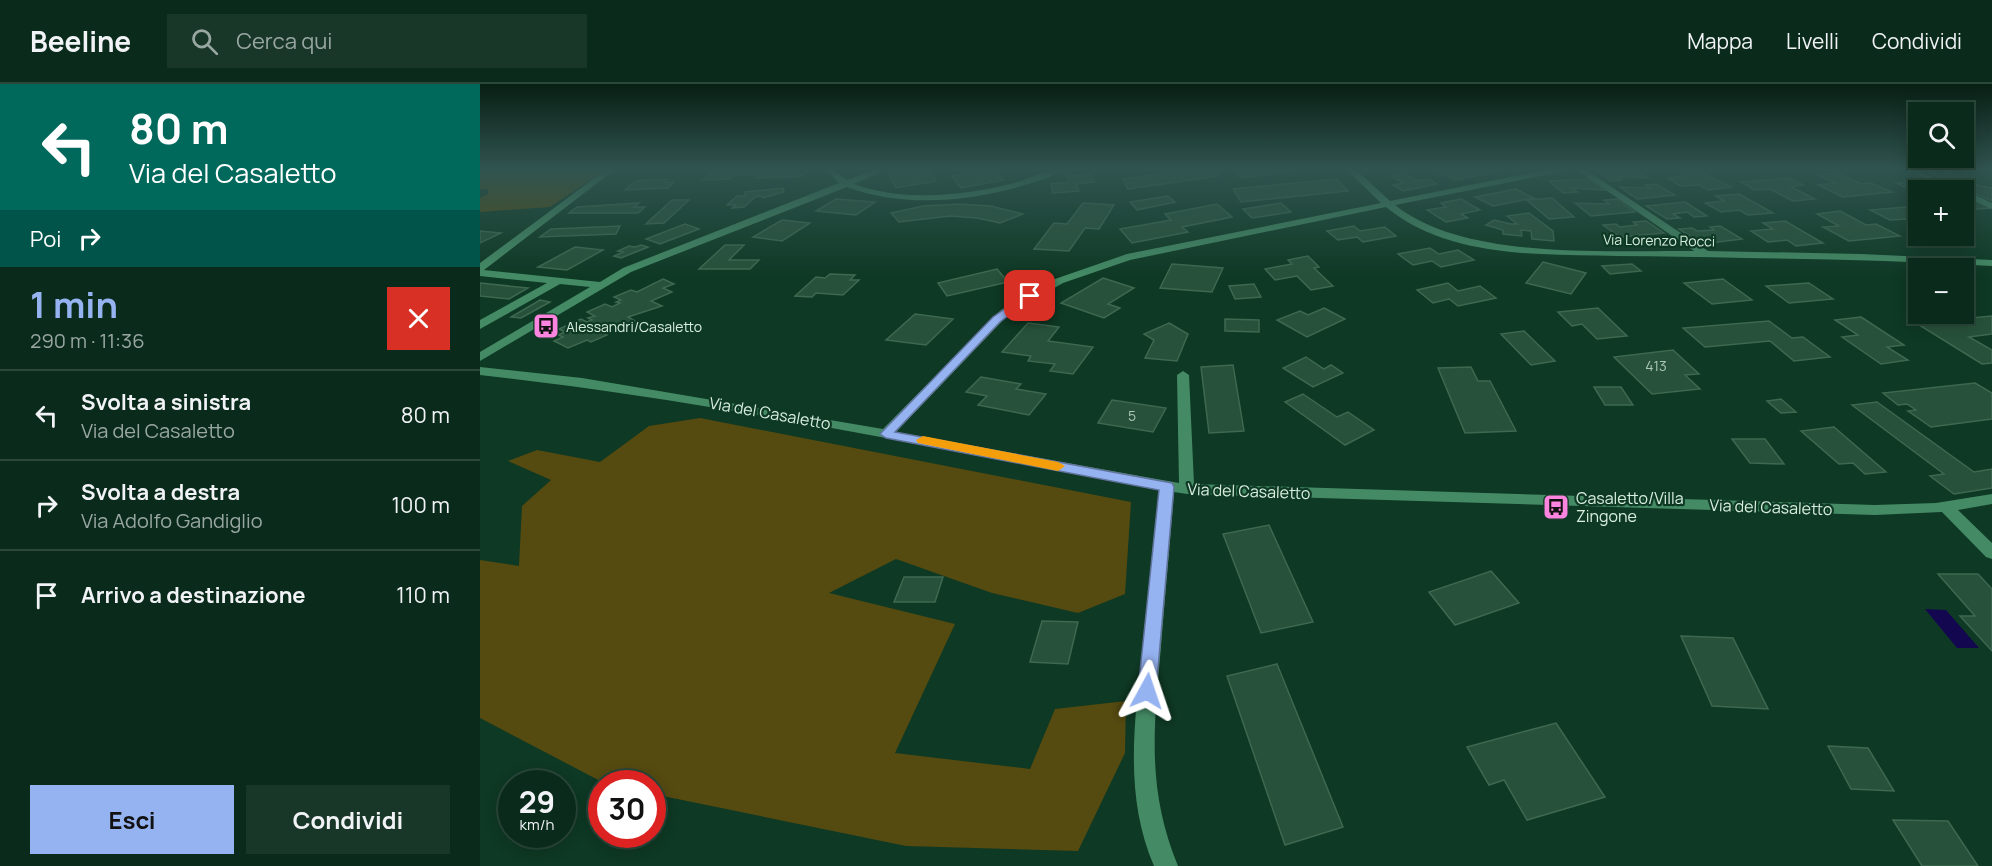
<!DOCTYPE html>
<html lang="it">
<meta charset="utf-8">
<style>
:root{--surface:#0a2b1b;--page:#183728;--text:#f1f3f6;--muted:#99a7a3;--line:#2a473a;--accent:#95b2f1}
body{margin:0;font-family:Manrope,sans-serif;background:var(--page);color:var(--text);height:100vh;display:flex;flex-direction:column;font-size:22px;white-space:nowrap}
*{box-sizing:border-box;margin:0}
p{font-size:20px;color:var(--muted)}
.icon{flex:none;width:33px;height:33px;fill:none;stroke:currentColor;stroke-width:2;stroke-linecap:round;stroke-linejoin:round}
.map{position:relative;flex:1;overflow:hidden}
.sheet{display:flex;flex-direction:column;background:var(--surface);width:480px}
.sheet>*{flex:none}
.hud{background:#00695c;color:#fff;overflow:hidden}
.fabs{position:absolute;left:1428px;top:18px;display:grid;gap:12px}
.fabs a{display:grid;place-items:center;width:66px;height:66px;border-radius:0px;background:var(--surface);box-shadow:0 3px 15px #0003,0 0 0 2px var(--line);font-size:30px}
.speed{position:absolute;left:18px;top:686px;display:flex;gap:12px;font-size:30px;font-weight:700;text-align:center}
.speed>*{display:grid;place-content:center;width:78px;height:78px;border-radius:50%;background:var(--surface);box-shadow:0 3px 15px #0003,0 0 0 2px var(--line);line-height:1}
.speed small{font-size:15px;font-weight:400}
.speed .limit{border:9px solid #d22;background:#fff;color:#111}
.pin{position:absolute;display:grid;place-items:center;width:51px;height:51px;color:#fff;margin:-26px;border-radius:12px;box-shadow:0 3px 9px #0006}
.me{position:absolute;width:66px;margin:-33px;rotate:5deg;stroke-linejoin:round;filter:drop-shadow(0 0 4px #0008)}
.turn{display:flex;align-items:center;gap:21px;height:126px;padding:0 30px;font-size:27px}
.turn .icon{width:78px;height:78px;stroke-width:2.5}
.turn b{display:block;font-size:42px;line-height:51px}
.then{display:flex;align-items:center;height:57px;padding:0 30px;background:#0003;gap:12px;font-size:22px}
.round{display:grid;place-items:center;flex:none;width:63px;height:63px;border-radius:0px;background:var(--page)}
.summary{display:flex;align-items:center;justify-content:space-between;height:102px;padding:0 30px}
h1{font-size:36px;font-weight:700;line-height:45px;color:var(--accent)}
.action{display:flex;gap:12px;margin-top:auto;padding:12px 30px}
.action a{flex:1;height:69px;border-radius:0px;background:var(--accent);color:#111;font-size:24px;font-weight:700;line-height:69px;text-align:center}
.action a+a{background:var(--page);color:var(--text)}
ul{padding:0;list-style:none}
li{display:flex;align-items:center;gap:18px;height:90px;padding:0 30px;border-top:2px solid var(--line)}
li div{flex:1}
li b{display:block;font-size:22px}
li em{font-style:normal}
header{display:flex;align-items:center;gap:36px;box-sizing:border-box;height:84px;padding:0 30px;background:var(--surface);border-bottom:2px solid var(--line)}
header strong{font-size:28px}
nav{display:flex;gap:33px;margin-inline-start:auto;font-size:21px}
.search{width:420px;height:54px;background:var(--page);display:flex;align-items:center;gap:15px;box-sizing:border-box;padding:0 21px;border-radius:0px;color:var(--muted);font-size:22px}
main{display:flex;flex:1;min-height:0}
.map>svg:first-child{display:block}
.green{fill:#554a10}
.water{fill:#13074f}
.building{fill:#27513a;stroke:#3e6850;stroke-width:1.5}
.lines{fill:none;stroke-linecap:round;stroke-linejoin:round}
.minor{fill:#448b65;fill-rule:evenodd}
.route{fill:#95b2f1;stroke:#61749d;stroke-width:1.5}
.slow{fill:#f59e0b}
.labels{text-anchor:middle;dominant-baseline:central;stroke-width:4.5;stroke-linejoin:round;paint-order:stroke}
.far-street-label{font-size:14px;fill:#d7eedf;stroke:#0e3924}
.far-poi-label{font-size:14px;fill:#d7eedf;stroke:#0e3924;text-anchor:start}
.number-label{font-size:14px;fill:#abc7b6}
.street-label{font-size:16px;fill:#d7eedf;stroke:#0e3924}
.poi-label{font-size:16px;fill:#d7eedf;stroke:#0e3924;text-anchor:start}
</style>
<header>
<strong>Beeline</strong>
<div class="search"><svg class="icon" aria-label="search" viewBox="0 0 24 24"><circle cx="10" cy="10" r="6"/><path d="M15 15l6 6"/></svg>Cerca qui</div>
<nav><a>Mappa</a><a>Livelli</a><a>Condividi</a></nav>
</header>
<main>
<section class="sheet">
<div class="hud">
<div class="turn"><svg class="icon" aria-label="left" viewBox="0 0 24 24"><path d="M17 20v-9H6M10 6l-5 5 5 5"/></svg><div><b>80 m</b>Via del Casaletto</div></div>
<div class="then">Poi<svg class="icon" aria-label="right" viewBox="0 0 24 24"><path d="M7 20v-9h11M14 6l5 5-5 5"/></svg></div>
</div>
<div class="summary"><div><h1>1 min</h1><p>290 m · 11:36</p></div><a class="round" style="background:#d93025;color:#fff"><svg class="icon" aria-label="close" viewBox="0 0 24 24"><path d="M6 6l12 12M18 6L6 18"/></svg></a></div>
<ul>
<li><svg class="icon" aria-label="left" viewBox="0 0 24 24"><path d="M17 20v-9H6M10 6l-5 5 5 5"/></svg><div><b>Svolta a sinistra</b><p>Via del Casaletto</p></div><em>80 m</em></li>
<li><svg class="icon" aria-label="right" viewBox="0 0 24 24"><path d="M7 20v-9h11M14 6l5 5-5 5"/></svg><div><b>Svolta a destra</b><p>Via Adolfo Gandiglio</p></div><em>100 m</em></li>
<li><svg class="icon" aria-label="arrive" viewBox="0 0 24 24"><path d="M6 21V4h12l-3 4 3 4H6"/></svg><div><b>Arrivo a destinazione</b></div><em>110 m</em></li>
</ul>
<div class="action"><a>Esci</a><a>Condividi</a></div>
</section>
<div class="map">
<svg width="1512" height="782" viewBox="0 0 1512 782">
<rect width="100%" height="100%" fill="#0e3924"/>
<g class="green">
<polygon points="0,84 128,84 70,123 0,128 0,114 9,109 7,105 0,105"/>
<polygon points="220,334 651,418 645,510 598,529 512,509 416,475 349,509 475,540 415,669 550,685 575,625 646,617 645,669 598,767 426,762 173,710 172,699 124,699 0,634 0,476 39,482 42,422 71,396 28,377 57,366 120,378 169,342"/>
</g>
<polygon class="water" points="1445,525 1466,526 1499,564 1477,564"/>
<g class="building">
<polygon points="238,84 325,84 330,88 317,93 275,94 279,91 255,91 250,95 223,96"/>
<polygon points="448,84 456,97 416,104 409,90"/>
<polygon points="722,84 733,84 739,92 648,105 643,95"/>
<polygon points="766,84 838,84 761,94 754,85"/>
<polygon points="969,84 1022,84 1026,86 975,96 955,86"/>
<polygon points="1151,84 1167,94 1138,93 1142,96 1131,97 1115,86"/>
<polygon points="1437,84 1461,84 1488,95 1468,97"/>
<polygon points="514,85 524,96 481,104 472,92"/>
<polygon points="1219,87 1251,103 1228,106 1219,101 1201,102 1187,94 1207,92 1199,88"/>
<polygon points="924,89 938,97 948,95 957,100 923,107 913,101 924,99 911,92"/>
<polygon points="1358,89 1381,100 1391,99 1412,108 1363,113 1338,101 1355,99 1337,91"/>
<polygon points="611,90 614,98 596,100 599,107 573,109 571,100 589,98 587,92"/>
<polygon points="1309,94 1323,101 1311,103 1335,115 1313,117 1290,105 1275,106 1261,98"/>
<polygon points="188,95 184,99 194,98 188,104 145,106 156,97"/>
<polygon points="856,95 868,107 761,118 753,105"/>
<polygon points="1109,95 1124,106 1092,104 1097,108 1083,109 1069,97"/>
<polygon points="1447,96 1469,106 1438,106 1437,109 1416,99"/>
<polygon points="1176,100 1195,111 1157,115 1140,103 1169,104 1165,101"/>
<polygon points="1497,101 1512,104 1512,117 1480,103"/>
<polygon points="303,104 304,108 283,114 281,112 275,113 264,123 252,124 256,121 247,121 257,112 265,112 265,108"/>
<polygon points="1036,105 1054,114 1013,122 995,113"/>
<polygon points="1259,110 1293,129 1268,131 1259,126 1241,128 1225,119 1244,117 1236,112"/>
<polygon points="688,112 695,118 657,126 650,118"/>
<polygon points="1487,113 1511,124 1484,126 1484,114"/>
<polygon points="1072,114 1094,133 1069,135 1047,116"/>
<polygon points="356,115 395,118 376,131 336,127"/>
<polygon points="981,115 1000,126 981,130 988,134 966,138 947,126 966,123 961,119"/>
<polygon points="1137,115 1155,128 1111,132 1095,119 1129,120 1124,116"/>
<polygon points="192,116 209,116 184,139 166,140"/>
<polygon points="1205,118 1227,132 1214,133 1207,128 1193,130 1200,134 1187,135 1166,122"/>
<polygon points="159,119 154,123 165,123 158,129 89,129 97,123"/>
<polygon points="603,119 634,121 619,145 605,144 589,167 554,165 574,139 587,140"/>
<polygon points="801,119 811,128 772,134 763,125"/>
<polygon points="479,120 511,122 543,130 520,139 497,134 470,132 419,138 411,129 443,122"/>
<polygon points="737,120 752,133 702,143 708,148 652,159 640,145 691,136 685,130"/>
<polygon points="1438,122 1438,141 1427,135 1410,136 1390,126"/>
<polygon points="1360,127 1386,141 1396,140 1420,152 1369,157 1343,143 1359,142 1337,130"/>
<polygon points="1049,129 1073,147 1074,157 1052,155 1051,147 1041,146 1042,152 1023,150 1023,146 1006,141 1014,136 1031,140 1037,140 1027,132"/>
<polygon points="302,136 330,139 302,157 273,153"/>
<polygon points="1166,137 1184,149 1140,153 1123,141 1136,140 1140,143 1157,141 1153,138"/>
<polygon points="1305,137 1343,159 1316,162 1307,156 1288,158 1271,147 1293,145 1283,139"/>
<polygon points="205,140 219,145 180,160 166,155"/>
<polygon points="140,142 136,150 60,153 71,145"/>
<polygon points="874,142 880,147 905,143 916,152 883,158 877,153 858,156 847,147"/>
<polygon points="1240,142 1262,155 1222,160 1199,145 1212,144 1217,147 1234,146 1230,143"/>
<polygon points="0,147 21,149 0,159"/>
<polygon points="161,161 168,163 141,174 134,172 143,168 138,167 149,162 155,163"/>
<polygon points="245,161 264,161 249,176 279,176 270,185 219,185"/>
<polygon points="95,163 123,166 87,186 58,183"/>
<polygon points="950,164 959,170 978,166 994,176 961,183 952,177 933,181 918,170"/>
<polygon points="828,172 839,183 834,184 853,202 831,206 817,192 795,196 785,185 812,180 808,176"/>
<polygon points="1063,178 1106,189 1091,210 1046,199"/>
<polygon points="692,180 743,184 732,208 680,204"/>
<polygon points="1152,180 1161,187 1130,190 1122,182"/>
<polygon points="517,185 528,198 467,212 458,199"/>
<polygon points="350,190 375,191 370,196 379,196 363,211 336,209 332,213 315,212 336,193 345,194"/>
<polygon points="623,194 654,204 628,220 640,224 624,234 581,219"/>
<polygon points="183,195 194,200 183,204 192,208 171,217 182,222 148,233 157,238 123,249 127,251 111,258 107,256 88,264 74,257 83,253 78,251 85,248 79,245 101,235 107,238 112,236 108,234 115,232 107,228 125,220 132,223 140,219 136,218 141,216 134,213 151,206 157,208"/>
<polygon points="1243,195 1272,216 1232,220 1204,199"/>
<polygon points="0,199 48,204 29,215 0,212"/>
<polygon points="968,199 978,207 1000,202 1016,214 978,222 969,215 953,219 937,206"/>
<polygon points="1329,199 1353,215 1309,219 1286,202"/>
<polygon points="774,200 781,213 755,215 749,202"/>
<polygon points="60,216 70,218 41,234 31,233"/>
<polygon points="1429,218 1438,220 1438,230 1463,230 1463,234 1466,236 1455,237 1427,229"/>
<polygon points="844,224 865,235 827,253 797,236 820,227 828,231"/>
<polygon points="1118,224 1147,252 1117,255 1102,240 1092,242 1078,228"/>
<polygon points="435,230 473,235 446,261 406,256"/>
<polygon points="1512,232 1512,250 1489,253 1512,266 1512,279 1502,280 1436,239"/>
<polygon points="1381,233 1424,261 1407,263 1428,276 1401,280 1362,253 1378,251 1355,236"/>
<polygon points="745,235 779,236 779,248 745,247"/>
<polygon points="1289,237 1312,254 1323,253 1350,273 1314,277 1290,257 1225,263 1203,244"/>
<polygon points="548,239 579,243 568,257 613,263 593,290 570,287 575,280 548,277 551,272 522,268"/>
<polygon points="689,239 708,250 697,277 665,274 674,256 664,250"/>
<polygon points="1044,247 1075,277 1051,281 1021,250"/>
<polygon points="1193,266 1219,290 1205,291 1220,305 1172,310 1134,273"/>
<polygon points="826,273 844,285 851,281 863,289 833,303 803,284"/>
<polygon points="753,281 764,347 729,349 721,283"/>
<polygon points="991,283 998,297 1010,297 1036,347 985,349 958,284"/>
<polygon points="501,293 541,300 536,305 566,310 549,331 498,321 507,312 486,308"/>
<polygon points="1495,299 1512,309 1512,335 1451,343 1428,327 1436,326 1427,320 1418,321 1403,309"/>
<polygon points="1114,303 1141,303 1153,321 1125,321"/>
<polygon points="823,310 857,333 868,328 894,346 865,361 805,318"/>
<polygon points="1301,315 1316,328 1301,329 1287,317"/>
<polygon points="632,316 686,324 673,348 618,339"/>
<polygon points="1397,318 1494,388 1512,385 1512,404 1474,410 1450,392 1464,390 1372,321"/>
<polygon points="1354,343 1406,388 1385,390 1373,379 1359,380 1321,347"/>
<polygon points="1252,355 1285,355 1304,380 1270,379"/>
<polygon points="789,441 833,538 781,549 743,450"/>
<polygon points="1011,487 1039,519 975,541 949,508"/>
<polygon points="1458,490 1498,490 1512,505 1512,567 1480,532 1495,532"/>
<polygon points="424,493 463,493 455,518 414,518"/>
<polygon points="562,537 598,538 588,580 550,578"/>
<polygon points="1201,552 1253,554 1288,625 1232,622"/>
<polygon points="797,580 863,743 805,761 747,592"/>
<polygon points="1076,639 1125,713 1047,736 1024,696 1009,701 987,663"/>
<polygon points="1348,662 1388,664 1414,707 1371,705"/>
<polygon points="1413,736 1468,737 1498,782 1442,782"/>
</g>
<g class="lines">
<g class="minor">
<path d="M128 84H137L4 186 120 198 143 184 359 99 344 84H352L367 96 399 84H410L374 100C423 118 484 112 534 99 551 95 569 83 586 84 576 92 561 96 548 100 491 118 423 124 367 103L151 188 0 277V268L110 203 80 200 0 245V236L67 199 0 192V179Z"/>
<path d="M865 84H874L910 117 1075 84H1090L1086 87 915 121C985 177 1128 166 1214 167L1094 84H1103L1228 167 1381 170 1512 176V182C1430 177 1348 175 1266 174 1223 173 1181 172 1138 172 1061 170 969 175 906 123L650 176 583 199 529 230 416 348 699 399 697 291 703 287 709 291 714 400 1395 421 1456 419 1512 410V420L1478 426 1512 459V475L1506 473 1462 428 1395 431 707 410 694 408C690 459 685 511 681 562 674 643 666 704 698 782H674C643 710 655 635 663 560 668 509 674 457 679 405 454 364 228 316 0 291V283L102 294 403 345 521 226 575 195 647 170 901 119Z"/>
<polygon points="1421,84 1431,84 1481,106 1471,106"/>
<polygon points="1483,106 1487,107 1512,119 1512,125 1484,112"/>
</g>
</g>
<linearGradient id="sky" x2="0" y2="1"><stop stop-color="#081f14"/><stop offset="0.44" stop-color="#305450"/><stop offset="1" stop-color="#305450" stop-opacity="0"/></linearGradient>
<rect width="1512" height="193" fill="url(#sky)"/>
<polygon class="route" points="546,210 555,212 520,238 415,348 692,399 694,403 676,607 674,613 667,615 661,613 658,607 679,406 406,354 400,350 513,233"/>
<polygon class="slow" points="443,352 578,378 585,382 578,387 438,359 436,356"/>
<defs>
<g id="bus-square" transform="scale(1.35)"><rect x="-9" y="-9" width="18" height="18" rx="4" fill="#fe85df" stroke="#0e3924"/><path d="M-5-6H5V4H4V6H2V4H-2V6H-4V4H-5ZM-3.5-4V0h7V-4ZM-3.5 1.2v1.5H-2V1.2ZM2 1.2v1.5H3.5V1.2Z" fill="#111"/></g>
</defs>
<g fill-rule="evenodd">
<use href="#bus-square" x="66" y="242"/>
<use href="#bus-square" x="1076" y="423"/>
</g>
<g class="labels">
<g class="far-street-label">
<text transform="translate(1179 156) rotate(1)">Via Lorenzo Rocci</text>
</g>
<g class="far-poi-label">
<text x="86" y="242">Alessandri/Casaletto</text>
</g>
<g class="number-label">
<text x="1176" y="281">413</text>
<text x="652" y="331">5</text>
</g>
<g class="street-label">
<text transform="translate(290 329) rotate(10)">Via del Casaletto</text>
<text transform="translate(769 407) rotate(2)">Via del Casaletto</text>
<text transform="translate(1291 423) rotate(2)">Via del Casaletto</text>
</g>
<g class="poi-label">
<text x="1096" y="414">Casaletto/Villa<tspan x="1096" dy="18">Zingone</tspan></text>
</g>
</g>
</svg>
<div class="fabs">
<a><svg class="icon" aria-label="search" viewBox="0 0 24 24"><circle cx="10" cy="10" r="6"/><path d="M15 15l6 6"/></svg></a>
<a>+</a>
<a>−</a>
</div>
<div class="speed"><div>29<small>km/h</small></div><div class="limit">30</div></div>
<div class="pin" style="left:550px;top:212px;background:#d93025"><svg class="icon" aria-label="arrive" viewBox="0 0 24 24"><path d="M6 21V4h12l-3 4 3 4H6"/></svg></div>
<svg class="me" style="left:667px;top:607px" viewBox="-20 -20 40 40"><path d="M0-17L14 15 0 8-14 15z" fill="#95b2f1" stroke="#fff" stroke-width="4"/></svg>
</div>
</main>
